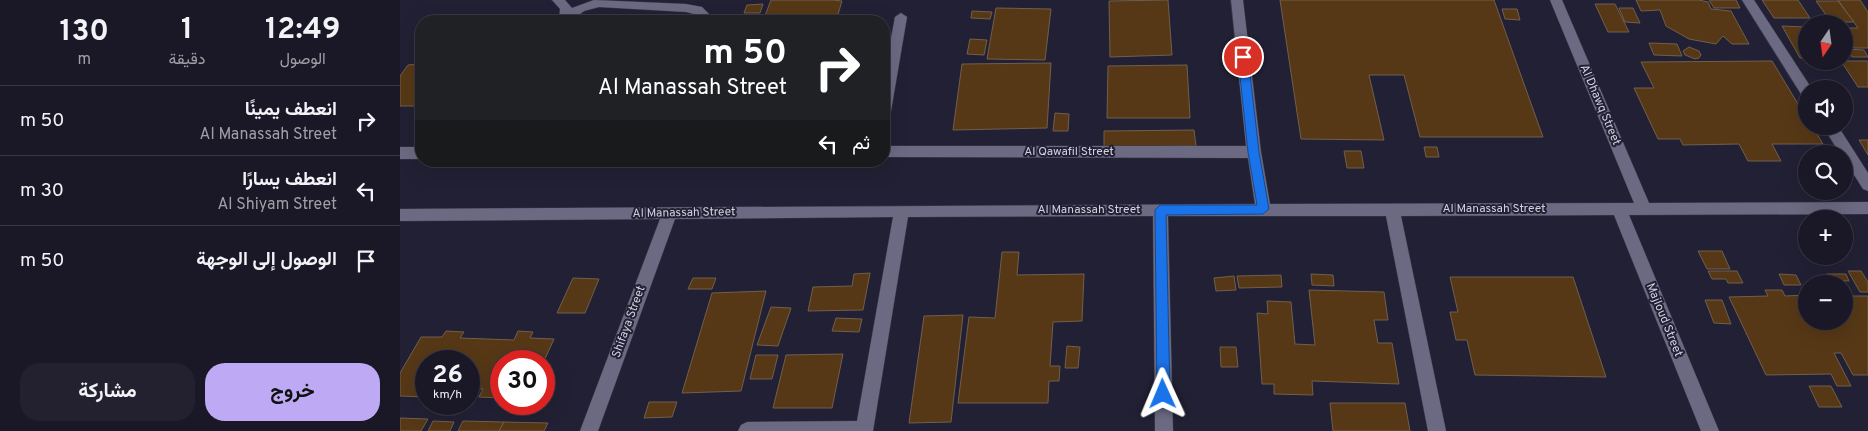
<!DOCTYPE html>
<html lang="ar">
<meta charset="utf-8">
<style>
:root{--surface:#1a1827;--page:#23212f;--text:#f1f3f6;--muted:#9fa0a7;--line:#383744;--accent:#bea9f4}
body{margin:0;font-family:Overpass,Vazirmatn,sans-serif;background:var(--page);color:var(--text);direction:rtl;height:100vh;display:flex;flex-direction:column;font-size:19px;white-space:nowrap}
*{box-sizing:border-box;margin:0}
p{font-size:16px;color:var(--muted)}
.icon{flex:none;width:28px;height:28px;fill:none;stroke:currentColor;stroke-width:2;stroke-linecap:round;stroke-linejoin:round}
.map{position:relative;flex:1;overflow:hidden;direction:ltr}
.panel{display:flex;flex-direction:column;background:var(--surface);width:400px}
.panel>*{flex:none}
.top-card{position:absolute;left:15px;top:15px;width:475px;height:152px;border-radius:20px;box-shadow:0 5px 20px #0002,0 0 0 1px var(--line);direction:rtl;background:#202124;color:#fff;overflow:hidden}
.needle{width:32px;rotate:193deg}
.controls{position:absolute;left:1398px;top:15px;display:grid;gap:10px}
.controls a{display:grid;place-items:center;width:55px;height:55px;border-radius:50%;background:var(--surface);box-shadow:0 5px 20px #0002,0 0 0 1px var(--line);font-size:25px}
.speed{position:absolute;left:15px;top:350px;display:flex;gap:10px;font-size:25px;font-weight:700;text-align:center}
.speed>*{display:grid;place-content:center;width:65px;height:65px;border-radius:50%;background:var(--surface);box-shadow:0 5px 20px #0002,0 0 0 1px var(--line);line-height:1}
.speed small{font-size:12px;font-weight:400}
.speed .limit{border:8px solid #d22;background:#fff;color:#111}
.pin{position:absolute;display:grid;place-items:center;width:42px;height:42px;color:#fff;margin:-21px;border:2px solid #fff;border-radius:50%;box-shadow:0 1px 5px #0007}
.me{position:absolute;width:55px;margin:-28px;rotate:359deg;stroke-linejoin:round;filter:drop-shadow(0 0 4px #0008)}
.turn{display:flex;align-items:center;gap:18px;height:105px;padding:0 20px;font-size:22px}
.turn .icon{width:65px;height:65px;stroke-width:2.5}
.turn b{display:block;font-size:35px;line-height:42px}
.then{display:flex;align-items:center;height:48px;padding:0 20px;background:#0003;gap:10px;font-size:19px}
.eta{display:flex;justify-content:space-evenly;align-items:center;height:85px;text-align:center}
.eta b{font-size:30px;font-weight:700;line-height:35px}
.cta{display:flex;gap:10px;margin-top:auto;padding:10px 20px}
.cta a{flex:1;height:58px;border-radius:20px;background:var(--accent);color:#111;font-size:20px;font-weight:700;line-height:58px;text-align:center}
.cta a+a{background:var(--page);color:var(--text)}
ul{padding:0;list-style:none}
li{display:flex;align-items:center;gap:15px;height:70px;padding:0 20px;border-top:1px solid var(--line)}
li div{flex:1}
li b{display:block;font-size:19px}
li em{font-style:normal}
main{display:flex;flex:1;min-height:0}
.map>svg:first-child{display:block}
.building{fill:#563816;stroke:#715f4c}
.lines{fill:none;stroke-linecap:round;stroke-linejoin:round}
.minor-casing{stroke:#3c3a4a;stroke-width:1}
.minor{fill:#6c6a82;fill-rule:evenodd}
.route{fill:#1a73e8;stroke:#114b97}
.labels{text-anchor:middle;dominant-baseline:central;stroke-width:4;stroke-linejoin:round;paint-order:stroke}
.street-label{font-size:12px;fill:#d2d1de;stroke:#222034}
</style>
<main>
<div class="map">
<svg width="1468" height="431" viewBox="0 0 1468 431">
<rect width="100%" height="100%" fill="#222034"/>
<g class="building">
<polygon points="371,0 433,0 442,1 436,21 363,21"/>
<polygon points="768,0 772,55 710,57 709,1"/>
<polygon points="880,0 1094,0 1143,137 1020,137 1004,75 969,75 984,140 901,139"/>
<polygon points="1236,0 1299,0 1308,2 1311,9 1331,11 1349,44 1332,44 1323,36 1316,44 1289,39 1266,26 1260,10 1241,11"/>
<polygon points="1309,0 1336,0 1340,8 1314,8"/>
<polygon points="1362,0 1398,0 1410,18 1374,18"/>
<polygon points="1438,0 1460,0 1468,12 1468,48 1454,48 1444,32 1444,28 1458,28"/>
<polygon points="1416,1 1438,1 1454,22 1431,22"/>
<polygon points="363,4 360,13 344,13 347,5"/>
<polygon points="1195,4 1215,4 1229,32 1208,32"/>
<polygon points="596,8 651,9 645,60 587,59"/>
<polygon points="1219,8 1233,8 1240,23 1225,22"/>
<polygon points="1102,9 1117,9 1120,20 1105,19"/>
<polygon points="572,11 592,12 590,19 571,18"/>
<polygon points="1382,26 1406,27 1406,58 1400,58"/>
<polygon points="570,39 587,40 584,55 567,54"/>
<polygon points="1249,43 1277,44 1282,56 1254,55"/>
<polygon points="1289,47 1299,51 1301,55 1299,58 1295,59 1285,55 1283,51"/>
<polygon points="1447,49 1464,50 1468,57 1452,57"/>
<polygon points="1372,61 1406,117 1406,126 1412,126 1423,144 1372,144 1381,161 1348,161 1339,144 1283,145 1280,139 1258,139 1234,88 1254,88 1241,62"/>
<polygon points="1441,61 1468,61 1468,87 1458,87"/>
<polygon points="651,63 647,128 553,130 562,64"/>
<polygon points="21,64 21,106 0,106 0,76 8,65"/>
<polygon points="787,65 790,118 707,118 708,66"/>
<polygon points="655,113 669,114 668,131 653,131"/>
<polygon points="794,130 796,146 704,147 704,131"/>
<polygon points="1459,140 1468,140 1468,155"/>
<polygon points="1024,147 1037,147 1039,157 1026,157"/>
<polygon points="944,151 961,151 964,168 947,168"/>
<polygon points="1298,251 1322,251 1330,269 1307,269"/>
<polygon points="602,252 619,252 617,275 684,274 682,321 653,322 650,366 660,366 659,381 649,381 648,403 558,403 569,317 595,318"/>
<polygon points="1308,271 1337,271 1343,283 1328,283 1326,279 1312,279"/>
<polygon points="1448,271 1461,271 1468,282 1468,292 1460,292"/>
<polygon points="470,273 463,310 408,311 413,287 452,286 454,274"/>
<polygon points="911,274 933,275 934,286 912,285"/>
<polygon points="1379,274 1396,275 1401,285 1384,285"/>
<polygon points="1427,274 1446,274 1449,281 1430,280"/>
<polygon points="881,275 882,287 839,288 837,276"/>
<polygon points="834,276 836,290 816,291 814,278"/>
<polygon points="1050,277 1173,277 1206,377 1075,375 1067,340 1056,340 1050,312 1058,312"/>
<polygon points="173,278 199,279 185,313 157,313"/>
<polygon points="293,278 316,278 312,289 288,289"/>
<polygon points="909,290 984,292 988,320 974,320 978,343 992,343 999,384 912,381 913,395 874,394 874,384 862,384 857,313 868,314 867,301 891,302 895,344 915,345"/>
<polygon points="1365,290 1382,290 1385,296 1406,295 1406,321 1444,321 1444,296 1468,296 1468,375 1453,375 1441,353 1434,353 1451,386 1437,386 1431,374 1366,375 1329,297 1368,296"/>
<polygon points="366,291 341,391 282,393 312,293"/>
<polygon points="1305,300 1322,300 1331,324 1314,323"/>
<polygon points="371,307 391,308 378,346 357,345"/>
<polygon points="563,315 551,422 509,423 524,316"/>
<polygon points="436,318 462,319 459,332 432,331"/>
<polygon points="46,331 64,332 60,338 114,340 118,331 133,332 130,338 154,339 144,361 101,361 101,398 79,397 83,389 69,389 69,361 26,361 26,397 0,396 0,373 21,337 42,337"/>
<polygon points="667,346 680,347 678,368 665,368"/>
<polygon points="820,347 836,347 838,367 821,367"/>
<polygon points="443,354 432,408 373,408 386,355"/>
<polygon points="356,355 378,355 372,379 350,379"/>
<polygon points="1409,386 1431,386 1442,407 1419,407"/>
<polygon points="249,402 277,402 272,417 244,418"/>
<polygon points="930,403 1005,403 1010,431 933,431"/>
<polygon points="0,418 28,419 21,431 0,431"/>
<polygon points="33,421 54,422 50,431 28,431"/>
<polygon points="63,421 104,422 99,431 58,431"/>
<polygon points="104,422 148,423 144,431 99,431"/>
</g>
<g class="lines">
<g class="minor-casing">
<g id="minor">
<polygon points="152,0 165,0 172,8 194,0 286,4 302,7 309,14 311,21 299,21 294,14 286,12 199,7 184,11 171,21 159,21 160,9"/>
<polygon points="831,0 843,0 861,152 870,204 1234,203 1150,0 1162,0 1249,203 1468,202 1468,214 1229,215 1319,431 1301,431 1214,215 1001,216 1046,431 1028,431 986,216 768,216 773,431 755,431 753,216 508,217 473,431 338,431 341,425 347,422 457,421 493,217 275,219 198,431 180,431 260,219 0,221 0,209 855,204 848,158 484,157 484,146 846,146"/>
<polygon points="1342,0 1354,0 1412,89 1406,89 1406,95 1401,94"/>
<polygon points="501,13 507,17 491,111 489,115 484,116 484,76 495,17"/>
<polygon points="1423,126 1438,126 1468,173 1468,191 1463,189 1444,159 1444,154 1440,154"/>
<rect x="0" y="147" width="21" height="12"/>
</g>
</g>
<use href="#minor" class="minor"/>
</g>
<polygon class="route" points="843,53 848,57 859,152 869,209 863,214 766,215 770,394 768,398 763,400 759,398 757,394 755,210 760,205 857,205 848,152 838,57"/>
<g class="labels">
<g class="street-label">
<text transform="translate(1200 105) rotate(67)">Al Dhawq Street</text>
<text x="669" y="152">Al Qawafil Street</text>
<text x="1094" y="209">Al Manassah Street</text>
<text x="689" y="210">Al Manassah Street</text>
<text transform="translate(284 213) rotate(-1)">Al Manassah Street</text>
<text transform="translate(1264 320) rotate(68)">Majloud Street</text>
<text transform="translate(229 322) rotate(-70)">Shifaya Street</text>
</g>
</g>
</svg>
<div class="controls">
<a><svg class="needle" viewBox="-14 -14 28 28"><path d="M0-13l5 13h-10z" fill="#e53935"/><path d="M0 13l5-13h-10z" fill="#9fa0a7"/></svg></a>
<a><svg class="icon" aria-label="sound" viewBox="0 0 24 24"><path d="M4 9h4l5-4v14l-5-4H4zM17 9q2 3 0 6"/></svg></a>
<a><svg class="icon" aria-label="search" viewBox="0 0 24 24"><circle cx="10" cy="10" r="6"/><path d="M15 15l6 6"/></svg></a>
<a>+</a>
<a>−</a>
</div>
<div class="speed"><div>26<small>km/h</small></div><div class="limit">30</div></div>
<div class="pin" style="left:843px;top:57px;background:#d93025"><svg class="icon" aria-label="arrive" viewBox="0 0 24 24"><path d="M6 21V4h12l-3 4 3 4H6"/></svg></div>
<svg class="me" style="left:763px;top:394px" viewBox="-20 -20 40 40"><path d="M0-17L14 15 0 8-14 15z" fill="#1a73e8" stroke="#fff" stroke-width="4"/></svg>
<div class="top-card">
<div class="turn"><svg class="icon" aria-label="right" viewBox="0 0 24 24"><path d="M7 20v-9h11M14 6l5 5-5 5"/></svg><div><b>50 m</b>Al Manassah Street</div></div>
<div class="then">ثم<svg class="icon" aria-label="left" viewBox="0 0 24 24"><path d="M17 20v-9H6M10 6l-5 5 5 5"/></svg></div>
</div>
</div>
<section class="panel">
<div class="eta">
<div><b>12:49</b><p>الوصول</p></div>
<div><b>1</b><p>دقيقة</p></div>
<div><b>130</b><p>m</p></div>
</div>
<ul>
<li><svg class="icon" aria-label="right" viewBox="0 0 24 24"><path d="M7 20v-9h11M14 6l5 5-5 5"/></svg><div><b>انعطف يمينًا</b><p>Al Manassah Street</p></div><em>50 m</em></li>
<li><svg class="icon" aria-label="left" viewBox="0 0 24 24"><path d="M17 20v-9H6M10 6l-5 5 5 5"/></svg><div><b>انعطف يسارًا</b><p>Al Shiyam Street</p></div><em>30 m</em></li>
<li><svg class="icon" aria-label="arrive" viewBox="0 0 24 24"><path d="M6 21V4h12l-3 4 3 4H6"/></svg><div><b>الوصول إلى الوجهة</b></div><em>50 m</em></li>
</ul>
<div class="cta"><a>خروج</a><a>مشاركة</a></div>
</section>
</main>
